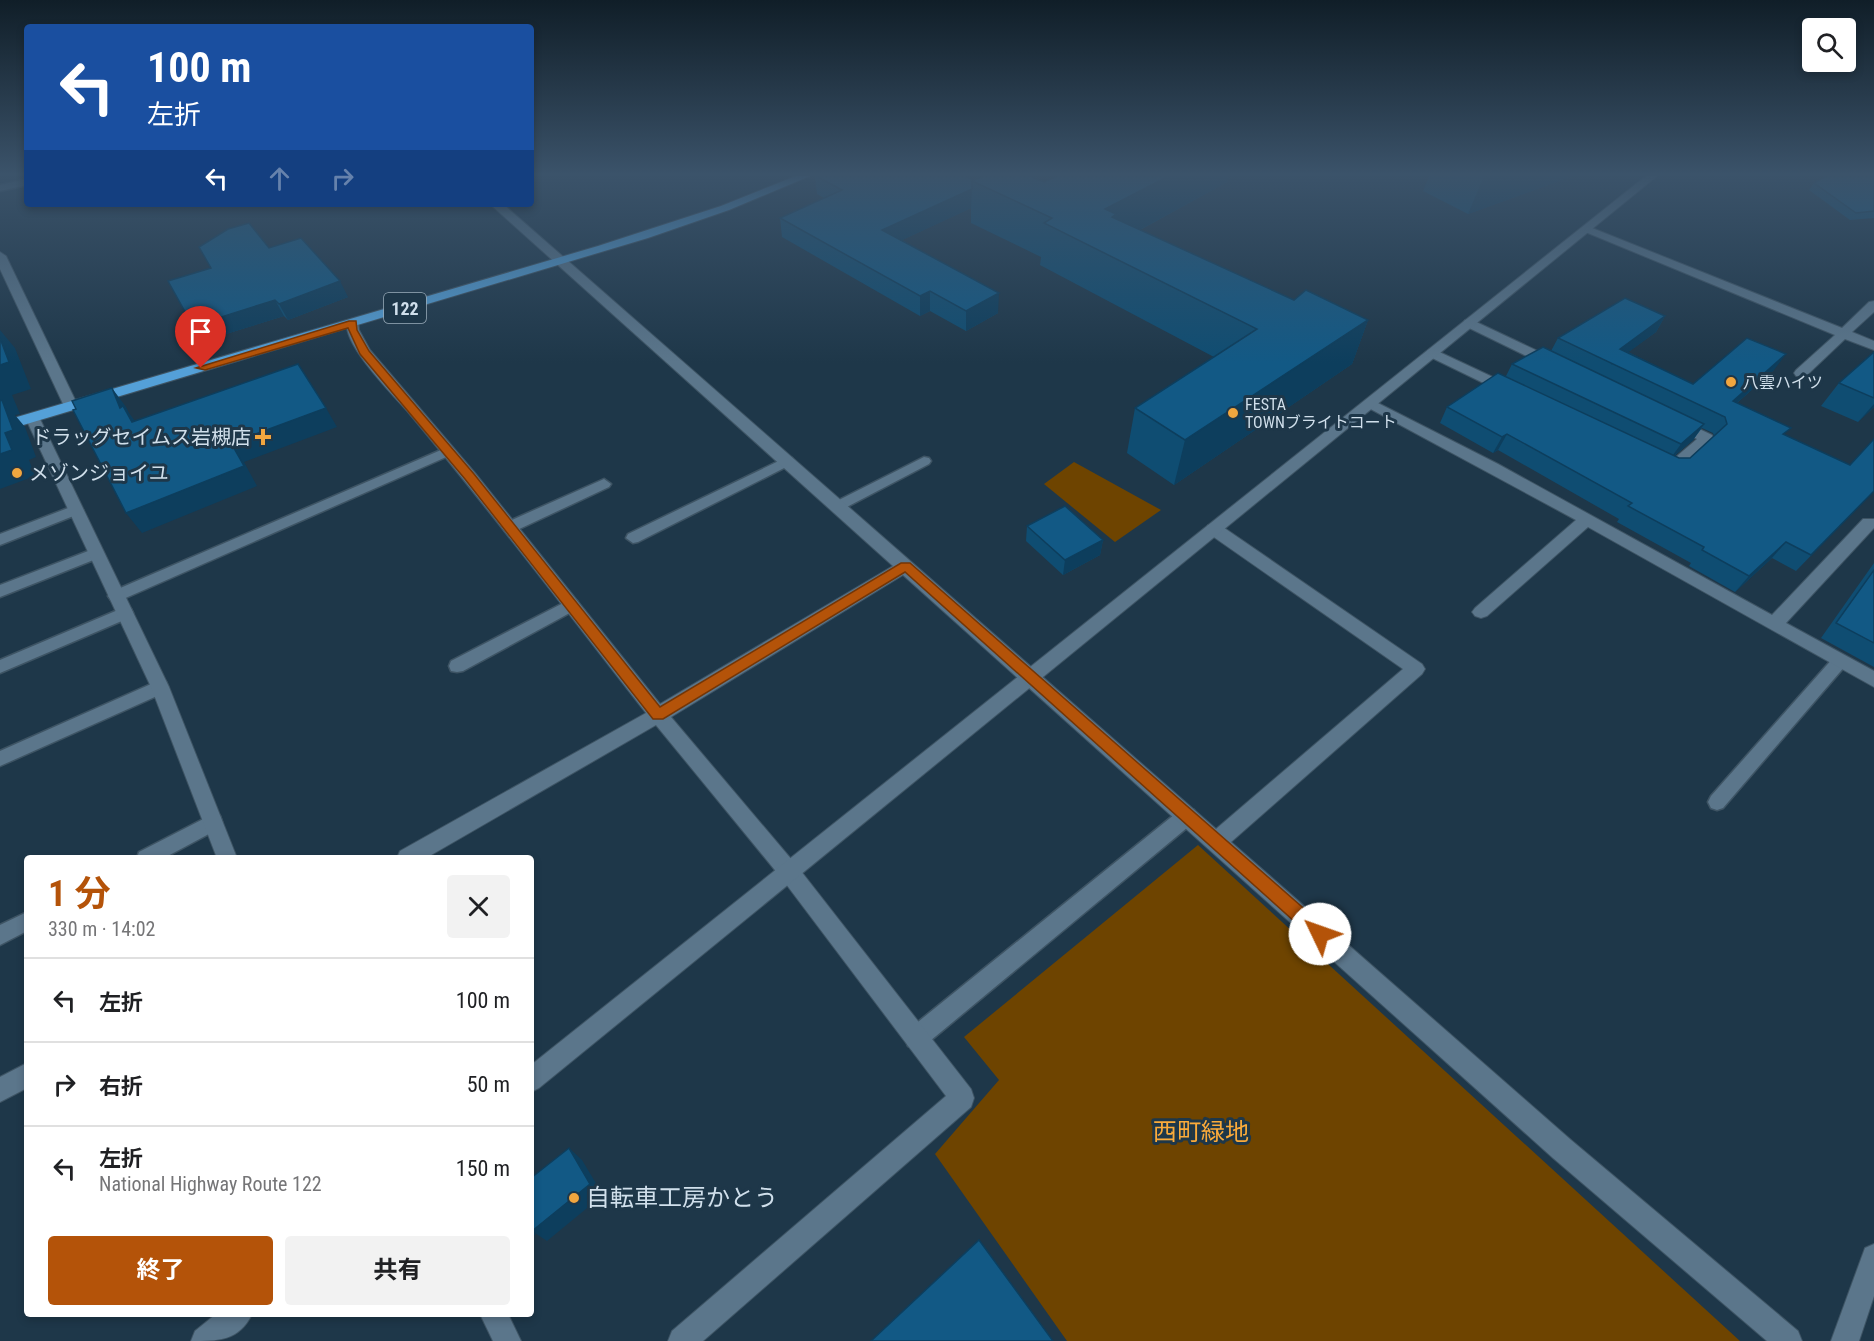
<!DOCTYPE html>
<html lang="ja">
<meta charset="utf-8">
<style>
:root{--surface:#fff;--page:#f2f2f2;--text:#202124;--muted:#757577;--line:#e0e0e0;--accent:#b45309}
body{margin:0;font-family:"Roboto Condensed","Noto Sans JP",sans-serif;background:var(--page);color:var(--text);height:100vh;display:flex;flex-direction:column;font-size:22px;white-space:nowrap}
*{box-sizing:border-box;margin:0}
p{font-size:20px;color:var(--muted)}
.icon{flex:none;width:33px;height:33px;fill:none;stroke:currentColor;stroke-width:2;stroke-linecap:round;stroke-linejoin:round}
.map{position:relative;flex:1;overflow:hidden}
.panel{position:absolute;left:24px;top:855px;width:510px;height:462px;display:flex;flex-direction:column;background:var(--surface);border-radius:6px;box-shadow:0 3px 9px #0003}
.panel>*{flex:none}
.top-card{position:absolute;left:24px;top:24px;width:510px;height:183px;border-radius:6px;box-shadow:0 3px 9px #0003;background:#1a4fa0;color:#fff;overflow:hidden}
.tools{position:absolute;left:1802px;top:18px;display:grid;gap:12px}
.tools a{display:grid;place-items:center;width:54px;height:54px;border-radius:6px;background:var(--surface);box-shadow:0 3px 9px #0003;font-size:30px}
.pin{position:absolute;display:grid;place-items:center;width:51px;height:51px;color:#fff;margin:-62px -26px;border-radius:50% 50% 50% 0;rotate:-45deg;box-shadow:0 0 6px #0007}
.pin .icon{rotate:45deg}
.me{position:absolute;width:66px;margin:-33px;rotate:312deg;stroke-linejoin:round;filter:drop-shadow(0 0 4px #0008)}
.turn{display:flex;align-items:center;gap:21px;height:126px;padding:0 24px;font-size:27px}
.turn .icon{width:78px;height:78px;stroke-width:2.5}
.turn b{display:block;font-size:42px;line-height:51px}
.lanes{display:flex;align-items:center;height:57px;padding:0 24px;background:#0003;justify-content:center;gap:30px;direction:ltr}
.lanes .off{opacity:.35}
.round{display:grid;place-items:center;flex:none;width:63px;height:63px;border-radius:6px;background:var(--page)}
.overview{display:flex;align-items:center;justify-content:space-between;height:102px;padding:0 24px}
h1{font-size:36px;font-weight:700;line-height:45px;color:var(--accent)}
.button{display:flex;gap:12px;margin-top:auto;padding:12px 24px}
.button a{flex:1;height:69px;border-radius:6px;background:var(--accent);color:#fff;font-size:24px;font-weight:700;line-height:69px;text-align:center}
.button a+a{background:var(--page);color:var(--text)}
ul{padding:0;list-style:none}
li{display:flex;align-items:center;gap:18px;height:84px;padding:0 24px;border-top:2px solid var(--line)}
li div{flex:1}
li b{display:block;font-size:22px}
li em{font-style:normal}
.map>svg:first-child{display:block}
.green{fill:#6e4400}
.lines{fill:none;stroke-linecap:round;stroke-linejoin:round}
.lane-casing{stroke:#3e5464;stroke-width:3}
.street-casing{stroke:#3e5464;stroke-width:2}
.secondary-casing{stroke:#3e5464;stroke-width:2}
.highway-casing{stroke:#3e5464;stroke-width:2}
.lane{fill:#5b768b;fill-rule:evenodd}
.street{fill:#5b768b;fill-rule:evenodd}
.secondary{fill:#5b768b;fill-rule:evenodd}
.highway{fill:#54a0d8;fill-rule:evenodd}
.wall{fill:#0f4d72;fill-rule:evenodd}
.shaded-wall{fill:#0d3e5d}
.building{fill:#125985;stroke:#0d3e5d;stroke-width:1.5}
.route{fill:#b45309;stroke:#753606;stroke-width:1.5}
.poi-dot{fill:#f1a63f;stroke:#1e3749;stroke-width:2}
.labels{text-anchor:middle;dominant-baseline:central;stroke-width:6;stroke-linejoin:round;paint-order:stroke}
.far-poi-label{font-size:16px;fill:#d0dfeb;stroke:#1e3749;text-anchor:start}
.shield{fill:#1e3749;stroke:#9badba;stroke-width:1.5}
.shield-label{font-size:18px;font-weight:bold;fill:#d0dfeb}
.poi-label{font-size:20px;fill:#d0dfeb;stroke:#1e3749;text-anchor:end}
.near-park-label{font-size:24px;fill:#fbab3a;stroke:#1e3749}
.near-poi-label{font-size:24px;fill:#d0dfeb;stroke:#1e3749;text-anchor:start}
</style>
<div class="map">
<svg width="1874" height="1341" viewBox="0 0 1874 1341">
<rect width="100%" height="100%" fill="#1e3749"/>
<g class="green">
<polygon points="1074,462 1161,510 1115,542 1044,484"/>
<polygon points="1198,845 1740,1341 1067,1341 935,1154 999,1080 964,1037"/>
</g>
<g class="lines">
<g class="lane-casing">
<g id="lane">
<polygon points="27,179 27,185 0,191 0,185"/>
<polygon points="448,447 455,451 453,454 121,600 111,600 108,596 111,592"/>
<polygon points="787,457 792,458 794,461 792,464 638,542 633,543 626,538 628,534"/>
<polygon points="924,457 929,458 931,461 929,464 843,509 838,511 831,506 833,503"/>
<polygon points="604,479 611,484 609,487 515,531 505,531 503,527 505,523"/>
<polygon points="76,505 83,510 81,513 0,545 0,534"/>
<polygon points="96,548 103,553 101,557 0,597 0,585"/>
<polygon points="571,599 577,601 579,605 577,609 463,671 457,672 451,671 449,666 451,661"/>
<polygon points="125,607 131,609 133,613 131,617 0,673 0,660"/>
<polygon points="1840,655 1846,657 1848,661 1846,665 1723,808 1717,810 1711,808 1708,802 1711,796 1834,657"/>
<polygon points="160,680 166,682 168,687 166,692 0,766 0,751"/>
<polygon points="1187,808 1194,810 1196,816 1194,822 924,1046 916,1049 908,1046 905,1038 908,1030 1180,810"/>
<polygon points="213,814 220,816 222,822 220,828 164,858 137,858 139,852"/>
<polygon points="27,912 27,931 0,945 0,925"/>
</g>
</g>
<g class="street-casing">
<g id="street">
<path d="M490 204H503L1216 829 1403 669 1208 533 1206 529 1208 525H1220L1422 664 1425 669 1422 674 1231 842 1571 1140 1798 1331 1802 1341H1767L1553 1158 903 575 671 717 797 866 971 1089 974 1098 971 1107 703 1341H668L672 1331 946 1096 783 880 656 725 426 858H397L400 851 646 713C567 612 490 510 408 412 394 396 338 340 348 320H358L359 330 370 350 475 473 660 704 893 566Z"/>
<polygon points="1587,226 1842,328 1869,302 1874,301 1874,312 1852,332 1874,341 1874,350 1845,339 1806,376 1796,376 1794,373 1796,370 1835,335 1583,231 1581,229"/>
<polygon points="0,252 6,256 78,406 76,409 66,409 64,406 0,269"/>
<polygon points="1470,319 1559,361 1561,364 1559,367 1549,367 1465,326 1463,323 1465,320"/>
<polygon points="1433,349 1514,387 1516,390 1514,393 1504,393 1428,356 1426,353 1428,350"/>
<polygon points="1370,399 1498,464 1772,615 1863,519 1874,519 1874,528 1786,623 1874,671 1874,687 1588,527 1487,616 1481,618 1475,616 1472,612 1475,608 1576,520 1365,406 1363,403"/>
<polygon points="32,413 39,417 169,687 237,858 217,858 151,687 25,417"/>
<path d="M1676 418 1712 435 1714 438 1677 472C1670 474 1663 473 1658 466L1661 463 1670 462 1697 439 1671 426 1669 423 1671 420Z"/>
<polygon points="27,1063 27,1088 0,1102 0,1077"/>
<polygon points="1874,1244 1874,1296 1859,1341 1831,1341 1865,1248"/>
<polygon points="480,1314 508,1314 521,1341 493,1341"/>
</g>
</g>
<g class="secondary-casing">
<g id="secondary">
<polygon points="1646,176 1657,176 539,1088 531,1092 531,1065"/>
<path d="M216 1314H252C239 1341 218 1341 191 1341L195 1331Z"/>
</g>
</g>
<g class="highway-casing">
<polygon id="highway" points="796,176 810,176 729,210 648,238 0,432 0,422 598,246 721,206"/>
</g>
<use href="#lane" class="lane"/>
<use href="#street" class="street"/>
<use href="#secondary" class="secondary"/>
<use href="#highway" class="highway"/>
</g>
<g class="wall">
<polygon points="815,176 1044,182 1227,182 1140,230 1294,300 1368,320 1352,364 1174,485 1127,453 1135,408 1214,357 1040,265 1041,257 971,223 971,208 902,240 998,313 966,331 930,311 920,316 782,237 780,218 824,198 817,194"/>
<polygon points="1429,176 1573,176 1468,214 1423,191"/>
<polygon points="1874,176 1874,218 1850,220 1809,190 1814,183"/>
<polygon points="269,248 348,297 288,320 284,316 203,341 193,326 211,268"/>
<path d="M1665 316 1656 332 1628 352 1693 384 1774 370 1737 403 1785 435 1874 491 1796 571 1772 558 1735 592 1689 566 1691 563 1617 522 1619 519 1498 450 1493 453 1440 423 1447 407 1506 376 1512 364 1551 351 1558 338ZM1702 428 1713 433 1714 436 1690 458H1679L1674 456 1693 440Z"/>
<polygon points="1874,352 1874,407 1858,422 1821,406 1839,383"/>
<polygon points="1027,526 1103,540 1100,555 1063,575 1026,541"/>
<polygon points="1874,563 1874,667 1821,638"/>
</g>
<g class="shaded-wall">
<polygon points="1169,176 1228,176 1227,182 1112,245 1105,209"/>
<polygon points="1484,176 1573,176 1468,214"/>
<polygon points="972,189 971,208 883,249 882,230"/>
<polygon points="340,281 348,297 288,320 279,304"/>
<polygon points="930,291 930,311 920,316 920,296"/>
<polygon points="999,293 998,313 966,331 966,311"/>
<polygon points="275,300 284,316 203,341 193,326"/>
<polygon points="1665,316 1656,332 1611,365 1620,349"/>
<polygon points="1368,320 1352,364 1174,485 1185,440"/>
<polygon points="0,330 15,348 31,389 12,395 20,414 15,415 25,427 36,457 29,460 35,476 0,489"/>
<polygon points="1786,354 1774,370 1721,417 1733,401"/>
<polygon points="112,388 126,407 129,413 138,425 134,427 120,408"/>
<polygon points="1874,404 1874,407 1858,422"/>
<polygon points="326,408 337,427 244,462 257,486 142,533 126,513 231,443"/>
<polygon points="1704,424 1693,440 1670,459 1681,444"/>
<polygon points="1507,434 1498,450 1493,453 1502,437"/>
<polygon points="1103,540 1100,555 1063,575 1065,560"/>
<polygon points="1786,542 1772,558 1735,592 1749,576"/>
<polygon points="569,1148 582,1160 603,1195 547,1241 532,1231"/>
<polygon points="531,1231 536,1234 531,1238"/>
</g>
<g class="building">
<polygon points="816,176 965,176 974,180 972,181 972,189 882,230 999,293 966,311 930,291 920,296 780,218 842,190"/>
<polygon points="984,176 1030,176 1044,182 1058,176 1169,176 1105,209 1116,214 1112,217 1294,300 1306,290 1368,320 1185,440 1135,408 1257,329 1044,223 1052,218 972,181"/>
<polygon points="1826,176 1874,176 1874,211 1856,213 1814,183"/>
<polygon points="249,223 269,248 301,238 340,281 279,304 275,300 193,326 168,281 211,268 199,247 228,229"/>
<polygon points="1625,298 1665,316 1620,349 1693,384 1747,338 1786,354 1733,401 1791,428 1783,434 1850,465 1874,439 1874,491 1811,555 1786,542 1749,576 1702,550 1704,547 1628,506 1632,503 1507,434 1502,437 1447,407 1498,373 1679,458 1690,458 1727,424 1725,417 1558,338"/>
<polygon points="0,338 9,362 0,365"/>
<polygon points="1543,347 1704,424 1681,444 1512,364"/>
<polygon points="1874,352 1874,398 1839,383"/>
<polygon points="298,364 326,408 231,443 244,466 126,513 73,410 76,409 72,401 112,388 120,408 123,406 132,422"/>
<polygon points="2,400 13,430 5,433 12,450 0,454 0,401"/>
<polygon points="1065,506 1103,540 1065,560 1027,526"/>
<polygon points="1874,570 1874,643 1836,623"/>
<polygon points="569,1148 590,1184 532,1231 531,1178"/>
<polygon points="979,1240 1053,1341 871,1341"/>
</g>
<linearGradient id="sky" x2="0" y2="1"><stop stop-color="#101e28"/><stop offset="0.48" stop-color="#3b536a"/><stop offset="1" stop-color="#3b536a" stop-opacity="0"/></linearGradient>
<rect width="1874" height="363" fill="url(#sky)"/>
<polygon class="route" points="349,321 356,321 357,330 369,351 474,474 660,707 901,563 910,563 1326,928 1328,934 1326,939 1320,942 1314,939 905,572 663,719 653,719 465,479 360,354 348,328 205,370 196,368"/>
<g class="poi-dot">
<circle cx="1731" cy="382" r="6"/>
<circle cx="1233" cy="413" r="6"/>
<path d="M260 428h6v6h6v6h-6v6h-6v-6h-6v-6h6z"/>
<circle cx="17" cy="473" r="6"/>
<circle cx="574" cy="1198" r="6"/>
</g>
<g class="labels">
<g class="far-poi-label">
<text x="1743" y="382">八雲ハイツ</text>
<text x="1245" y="404">FESTA<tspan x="1245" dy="18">TOWNブライトコート</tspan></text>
</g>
<rect class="shield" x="384" y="293" width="42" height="30" rx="4.5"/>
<g class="shield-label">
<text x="405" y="308">122</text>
</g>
<g class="poi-label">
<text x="251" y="437">ドラッグセイムス岩槻店</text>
<text x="29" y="473" text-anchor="start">メゾンジョイユ</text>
</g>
<g class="near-park-label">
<text x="1201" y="1132">西町緑地</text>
</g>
<g class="near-poi-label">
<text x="586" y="1198">自転車工房かとう</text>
</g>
</g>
</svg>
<div class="tools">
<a><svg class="icon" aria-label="search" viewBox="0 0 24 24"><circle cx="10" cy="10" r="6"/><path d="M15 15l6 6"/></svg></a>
</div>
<div class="pin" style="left:201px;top:368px;background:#d93025"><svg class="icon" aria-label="arrive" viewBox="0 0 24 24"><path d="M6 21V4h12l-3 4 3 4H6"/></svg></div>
<svg class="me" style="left:1320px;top:934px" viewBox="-20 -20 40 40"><circle r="19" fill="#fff"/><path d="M0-13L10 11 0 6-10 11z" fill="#b45309"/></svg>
<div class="top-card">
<div class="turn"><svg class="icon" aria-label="left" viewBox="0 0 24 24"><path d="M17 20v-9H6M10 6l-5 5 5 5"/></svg><div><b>100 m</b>左折</div></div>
<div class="lanes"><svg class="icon" aria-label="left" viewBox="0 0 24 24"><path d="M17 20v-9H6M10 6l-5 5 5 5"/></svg><svg class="icon off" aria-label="ahead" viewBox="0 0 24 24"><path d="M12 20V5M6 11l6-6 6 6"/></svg><svg class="icon off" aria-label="right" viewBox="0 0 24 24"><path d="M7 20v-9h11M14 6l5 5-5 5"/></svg></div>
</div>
<section class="panel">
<div class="overview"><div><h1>1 分</h1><p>330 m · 14:02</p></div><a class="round"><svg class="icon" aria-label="close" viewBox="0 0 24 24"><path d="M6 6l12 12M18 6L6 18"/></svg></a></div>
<ul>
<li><svg class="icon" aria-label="left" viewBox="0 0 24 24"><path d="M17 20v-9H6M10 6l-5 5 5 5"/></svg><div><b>左折</b></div><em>100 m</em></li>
<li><svg class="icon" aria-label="right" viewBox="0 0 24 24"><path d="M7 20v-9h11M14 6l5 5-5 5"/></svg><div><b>右折</b></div><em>50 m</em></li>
<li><svg class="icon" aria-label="left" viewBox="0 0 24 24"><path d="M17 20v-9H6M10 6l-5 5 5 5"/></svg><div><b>左折</b><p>National Highway Route 122</p></div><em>150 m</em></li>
</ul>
<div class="button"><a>終了</a><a>共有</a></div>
</section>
</div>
